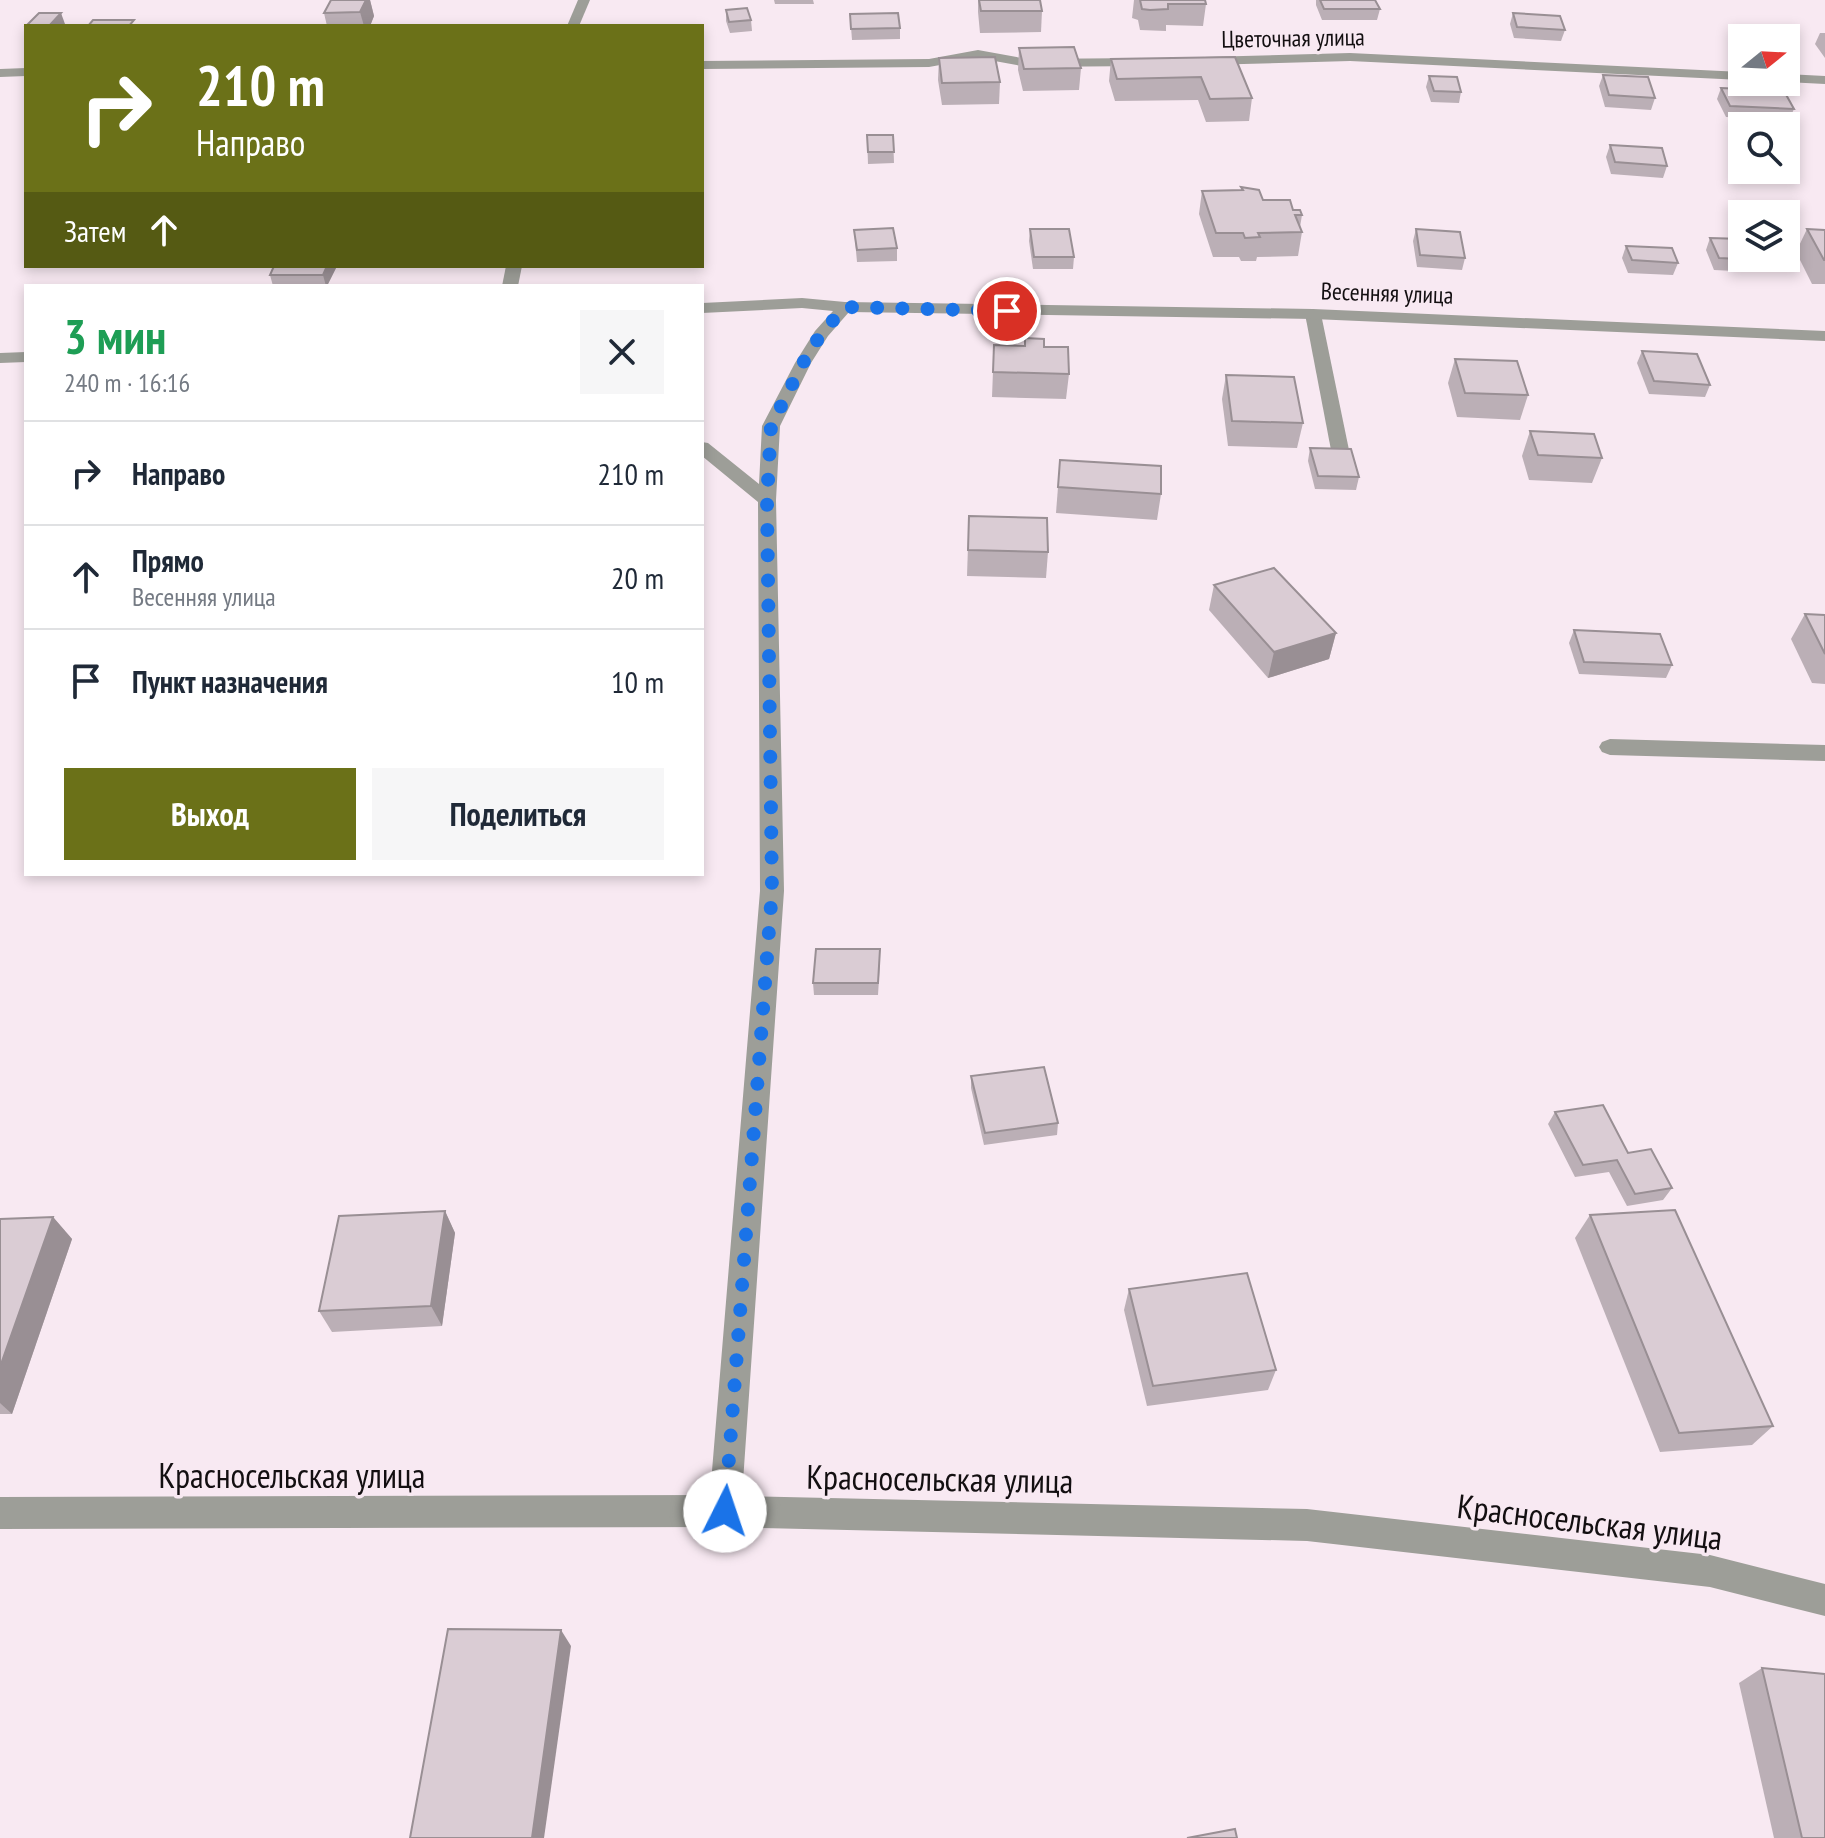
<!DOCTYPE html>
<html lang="ru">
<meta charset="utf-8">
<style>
:root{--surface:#fff;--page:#f6f6f7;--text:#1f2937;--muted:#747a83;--line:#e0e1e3;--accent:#6b7118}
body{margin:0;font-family:"PT Sans Narrow",sans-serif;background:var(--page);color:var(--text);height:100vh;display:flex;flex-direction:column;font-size:30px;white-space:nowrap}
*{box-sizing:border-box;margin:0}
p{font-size:26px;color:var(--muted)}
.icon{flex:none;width:44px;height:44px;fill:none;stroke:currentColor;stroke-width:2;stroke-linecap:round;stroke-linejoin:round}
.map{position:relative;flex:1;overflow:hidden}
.side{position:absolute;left:24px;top:284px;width:680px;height:592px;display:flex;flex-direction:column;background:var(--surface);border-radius:0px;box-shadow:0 4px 12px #0003}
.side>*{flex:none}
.guide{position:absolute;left:24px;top:24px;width:680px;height:244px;border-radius:0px;box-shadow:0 4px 12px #0003;background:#6b7118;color:#fff;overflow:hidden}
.needle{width:52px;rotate:72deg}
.tools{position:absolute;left:1728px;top:24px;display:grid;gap:16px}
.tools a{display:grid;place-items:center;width:72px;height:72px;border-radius:0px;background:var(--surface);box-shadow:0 4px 12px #0003;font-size:40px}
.pin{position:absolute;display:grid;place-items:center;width:68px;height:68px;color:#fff;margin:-34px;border:4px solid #fff;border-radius:50%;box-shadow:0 2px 8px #0007}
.me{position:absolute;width:88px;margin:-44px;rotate:4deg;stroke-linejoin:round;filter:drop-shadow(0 0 6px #0008)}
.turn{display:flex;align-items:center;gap:28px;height:168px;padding:0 40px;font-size:36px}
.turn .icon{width:104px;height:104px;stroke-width:2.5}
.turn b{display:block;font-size:56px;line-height:68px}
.then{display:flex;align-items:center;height:76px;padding:0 40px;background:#0003;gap:16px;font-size:30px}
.round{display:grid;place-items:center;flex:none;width:84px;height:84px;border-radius:0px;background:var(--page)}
.head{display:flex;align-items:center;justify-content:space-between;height:136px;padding:0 40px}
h1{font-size:48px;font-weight:600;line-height:60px;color:#1e9e55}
.action{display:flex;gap:16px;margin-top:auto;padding:16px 40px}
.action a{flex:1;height:92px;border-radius:0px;background:var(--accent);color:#fff;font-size:32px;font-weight:600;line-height:92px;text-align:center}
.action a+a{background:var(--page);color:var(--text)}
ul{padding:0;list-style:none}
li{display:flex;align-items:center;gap:24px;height:104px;padding:0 40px;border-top:2px solid var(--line)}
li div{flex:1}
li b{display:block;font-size:30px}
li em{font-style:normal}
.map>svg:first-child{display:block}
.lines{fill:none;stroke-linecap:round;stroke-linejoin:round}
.lane{fill:#9d9e98;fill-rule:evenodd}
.street{fill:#9d9e98;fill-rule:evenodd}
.wall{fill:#bbafb6}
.shaded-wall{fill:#998f94}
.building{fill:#daccd4;stroke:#998f94;stroke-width:2}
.route{stroke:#1a73e8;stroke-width:14;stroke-dasharray:0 25.2}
.labels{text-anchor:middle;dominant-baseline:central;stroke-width:7;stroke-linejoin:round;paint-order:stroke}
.far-street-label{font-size:24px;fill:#130f11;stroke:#f8e9f2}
.near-street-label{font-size:34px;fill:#130f11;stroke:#f8e9f2}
</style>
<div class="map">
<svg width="1825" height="1838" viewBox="0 0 1825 1838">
<rect width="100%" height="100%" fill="#f8e9f2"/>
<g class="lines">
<g class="lane">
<polygon points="1313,309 1321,314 1349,450 1340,455 1331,450 1305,314"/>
<polygon points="1610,739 1825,745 1825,761 1610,755 1602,752 1599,747 1602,742"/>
</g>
<g class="street">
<polygon points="578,0 590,0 579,26 567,26"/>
<polygon points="978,50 1027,59 1144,58 1150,62 1144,66 1027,67 978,58 929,67 702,69 702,61 929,59"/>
<polygon points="1350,53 1742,72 1742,80 1350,61 1205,65 1199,61 1205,57"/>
<polygon points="26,68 26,76 0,77 0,69"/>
<polygon points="1786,74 1825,76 1825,84 1786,82"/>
<polygon points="506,266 522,266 518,286 502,286"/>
<polygon points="802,298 845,302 1313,309 1825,331 1825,341 1313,319 849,312 828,336 811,363 780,426 776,500 784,891 742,1496 1307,1509 1710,1555 1825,1584 1825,1616 1710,1587 1307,1541 725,1527 0,1529 0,1497 710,1495 760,891 758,502 702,456 702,442 708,443 759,484 762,426 795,363 815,331 833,311 802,308 702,313 702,303"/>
<polygon points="26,352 26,362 0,363 0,353"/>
</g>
</g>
<g class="wall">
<polygon points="331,0 370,0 374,16 370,26 327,26 324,13"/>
<polygon points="774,0 813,0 814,4 775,4"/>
<polygon points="978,0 1040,0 1042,11 1041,32 980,33 978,12"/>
<polygon points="1134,0 1205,0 1206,4 1203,26 1166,25 1166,31 1140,30 1138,20 1132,18"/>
<polygon points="1316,0 1375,0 1380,9 1377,20 1322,20 1316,5"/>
<polygon points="726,10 751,20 752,31 730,33 726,21"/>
<polygon points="1513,13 1565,30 1561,41 1514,38 1510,24"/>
<polygon points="850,14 900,28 900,39 852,40"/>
<polygon points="1737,26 1772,38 1742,38 1742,48 1738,47 1733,37"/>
<polygon points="1820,33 1825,33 1825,58 1815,44"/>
<polygon points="1019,48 1081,68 1079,90 1023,91 1018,70"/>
<polygon points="1235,57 1252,98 1249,121 1206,122 1198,100 1115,101 1109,81 1111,59"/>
<polygon points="939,58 1000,82 999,104 942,105 938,80"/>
<polygon points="1603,75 1655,98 1651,110 1605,107 1599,86"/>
<polygon points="1429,76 1461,92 1459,103 1431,102 1426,87"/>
<polygon points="1721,88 1794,109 1789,120 1726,117 1717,99"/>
<polygon points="867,135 893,135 894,163 868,164"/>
<polygon points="1610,145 1667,166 1663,178 1611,174 1606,157"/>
<polygon points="1241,187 1263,200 1293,210 1302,215 1300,227 1302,232 1298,256 1257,257 1256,261 1241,261 1239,257 1213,257 1199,214 1202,191 1241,190"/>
<polygon points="1030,229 1074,257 1073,269 1033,269 1029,241"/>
<polygon points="1416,229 1465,258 1462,270 1417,267 1413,241"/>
<polygon points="1807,229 1825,230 1825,284 1812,284 1796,252"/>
<polygon points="854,230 897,248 897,261 857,262"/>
<polygon points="1710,238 1761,260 1755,272 1714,270 1706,250"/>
<polygon points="1626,246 1678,263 1673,275 1628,273 1622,258"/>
<polygon points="337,266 327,286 273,286 270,275"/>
<polygon points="1025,338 1044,347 1069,374 1066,399 992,397 994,345 1024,346"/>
<polygon points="1642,351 1710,385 1705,397 1649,394 1637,363"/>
<polygon points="1455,359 1528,395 1520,420 1457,417 1448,383"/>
<polygon points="1226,375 1303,423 1297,448 1228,446 1222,399"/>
<polygon points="1530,431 1602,458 1592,483 1529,480 1522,456"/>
<polygon points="1310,448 1359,477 1356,490 1315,489 1308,461"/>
<polygon points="1058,487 1161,494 1157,520 1056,513"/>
<polygon points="969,516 1048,552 1046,578 967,576"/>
<polygon points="1214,585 1336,633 1329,659 1268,678 1209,610"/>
<polygon points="1805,614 1825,615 1825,684 1812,683 1791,639"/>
<polygon points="1574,630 1672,665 1666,678 1579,674 1569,643"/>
<polygon points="880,962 878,995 814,995 813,983"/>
<polygon points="971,1076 1058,1123 1057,1135 984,1145 971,1088"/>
<polygon points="1555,1112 1628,1153 1672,1188 1663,1200 1627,1206 1609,1172 1575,1177 1548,1124"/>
<polygon points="445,1211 455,1233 442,1326 332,1332 319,1311"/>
<polygon points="1590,1215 1773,1426 1752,1445 1660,1452 1575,1238"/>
<polygon points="53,1217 72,1239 12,1414 0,1414 0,1219"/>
<polygon points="1129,1289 1276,1370 1268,1390 1147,1406 1124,1310"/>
<polygon points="1762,1668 1825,1838 1774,1838 1739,1683"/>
</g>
<g class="shaded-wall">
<polygon points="366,0 370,0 374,16 370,26 364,26 360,12"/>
<polygon points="61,13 65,24 64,26 49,26"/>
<polygon points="327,266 337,266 327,286 326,286 323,275"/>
<polygon points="1336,633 1329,659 1268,678 1274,652"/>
<polygon points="445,1211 455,1233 442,1326 431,1306"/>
<polygon points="53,1217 72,1239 12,1414 0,1403 0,1367"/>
<polygon points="561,1630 571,1646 544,1838 532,1838"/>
</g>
<g class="building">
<polygon points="331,0 366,0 360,12 324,13"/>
<polygon points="979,0 1040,0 1042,11 981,11"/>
<polygon points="1140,0 1205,0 1206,4 1168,4 1168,9 1150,10 1142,9"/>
<polygon points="1320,0 1375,0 1380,9 1324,9"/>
<polygon points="747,8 751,20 729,22 726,10"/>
<polygon points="39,13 61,13 49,26 26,26"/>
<polygon points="898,13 900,28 851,29 850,14"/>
<polygon points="1513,13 1560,16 1565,30 1517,27"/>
<polygon points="93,20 134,20 129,26 88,26"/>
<polygon points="1737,26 1766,27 1772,38 1742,36"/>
<polygon points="1074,47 1081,68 1024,69 1019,48"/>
<polygon points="995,57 1000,82 942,83 939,58"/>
<polygon points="1235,57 1252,98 1210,99 1201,77 1117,79 1111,59"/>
<polygon points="1603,75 1648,77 1655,98 1609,95"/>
<polygon points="1429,76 1457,77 1461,92 1434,91"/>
<polygon points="1721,88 1784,91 1794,109 1730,106"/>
<polygon points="867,135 893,135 894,152 868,152"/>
<polygon points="1610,145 1662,148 1667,166 1615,162"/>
<polygon points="1241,187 1259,190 1263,200 1290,200 1293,210 1300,210 1302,215 1295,215 1302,232 1258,233 1260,237 1245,238 1243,233 1216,233 1202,191 1243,190"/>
<polygon points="893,228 897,248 857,250 854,230"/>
<polygon points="1030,229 1069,229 1074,257 1034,257"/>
<polygon points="1416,229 1460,232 1465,258 1420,255"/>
<polygon points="1807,229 1825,230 1825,260 1824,260"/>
<polygon points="1710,238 1742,239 1742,258 1760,258 1761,260 1719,258"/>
<polygon points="1626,246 1672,248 1678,263 1632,260"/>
<polygon points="274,266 327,266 323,275 270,275"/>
<polygon points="1025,338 1044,339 1044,347 1068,347 1069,374 993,372 994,345 1025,346"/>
<polygon points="1642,351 1697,354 1710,385 1654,381"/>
<polygon points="1455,359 1517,361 1528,395 1465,393"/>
<polygon points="1226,375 1294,377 1303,423 1232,421"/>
<polygon points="1530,431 1594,434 1602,458 1538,455"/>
<polygon points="1310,448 1351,449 1359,477 1318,476"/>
<polygon points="1060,460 1161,466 1161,494 1058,487"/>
<polygon points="969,516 1047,518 1048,552 968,550"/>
<polygon points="1274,568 1336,633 1274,652 1214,585"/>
<polygon points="1805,614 1825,615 1825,654"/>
<polygon points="1574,630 1660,634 1672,665 1584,662"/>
<polygon points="816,949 880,949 878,983 813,983"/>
<polygon points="1044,1067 1058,1123 985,1133 971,1076"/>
<polygon points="1603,1105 1628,1153 1651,1149 1672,1188 1635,1194 1617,1160 1583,1165 1555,1112"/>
<polygon points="1675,1210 1773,1426 1679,1433 1590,1215"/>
<polygon points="445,1211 431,1306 319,1311 339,1216"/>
<polygon points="53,1217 0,1367 0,1219"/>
<polygon points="1247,1273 1276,1370 1153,1386 1129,1289"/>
<polygon points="448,1629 561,1630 532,1838 410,1838"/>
<polygon points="1762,1668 1825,1674 1825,1838 1802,1838"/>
<polygon points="1235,1829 1237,1838 1187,1838"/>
</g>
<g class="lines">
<polyline class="route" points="725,1511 772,891 767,500 771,426 803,363 821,334 845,307 1007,311"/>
</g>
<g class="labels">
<g class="far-street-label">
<text transform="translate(1293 38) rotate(-1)">Цветочная улица</text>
<text transform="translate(1387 293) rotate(2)">Весенняя улица</text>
</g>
<g class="near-street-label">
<text x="292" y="1475">Красносельская улица</text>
<text transform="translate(940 1478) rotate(1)">Красносельская улица</text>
<text transform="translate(1590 1521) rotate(7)">Красносельская улица</text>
</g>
</g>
</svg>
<div class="tools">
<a><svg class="needle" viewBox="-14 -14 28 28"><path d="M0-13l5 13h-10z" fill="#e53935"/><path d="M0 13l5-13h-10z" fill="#747a83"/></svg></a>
<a><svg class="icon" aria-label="search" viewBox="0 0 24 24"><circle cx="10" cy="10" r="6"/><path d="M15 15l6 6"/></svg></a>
<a><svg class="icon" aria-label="layers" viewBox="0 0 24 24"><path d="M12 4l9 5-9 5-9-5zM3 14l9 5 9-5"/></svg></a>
</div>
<div class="pin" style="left:1007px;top:311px;background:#d93025"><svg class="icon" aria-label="arrive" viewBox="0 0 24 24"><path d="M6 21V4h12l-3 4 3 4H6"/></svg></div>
<svg class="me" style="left:725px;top:1511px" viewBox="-20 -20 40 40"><circle r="19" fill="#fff"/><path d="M0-13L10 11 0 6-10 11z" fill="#1a73e8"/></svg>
<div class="guide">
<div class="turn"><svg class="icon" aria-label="right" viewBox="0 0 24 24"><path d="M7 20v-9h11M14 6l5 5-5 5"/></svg><div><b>210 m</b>Направо</div></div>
<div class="then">Затем<svg class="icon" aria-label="ahead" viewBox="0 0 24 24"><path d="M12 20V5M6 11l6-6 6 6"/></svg></div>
</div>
<section class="side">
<div class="head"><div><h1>3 мин</h1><p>240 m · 16:16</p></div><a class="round"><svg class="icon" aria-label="close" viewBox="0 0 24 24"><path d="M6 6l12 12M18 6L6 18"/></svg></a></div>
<ul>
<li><svg class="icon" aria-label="right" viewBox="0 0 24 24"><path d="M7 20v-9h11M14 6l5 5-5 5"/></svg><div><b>Направо</b></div><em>210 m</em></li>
<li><svg class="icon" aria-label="ahead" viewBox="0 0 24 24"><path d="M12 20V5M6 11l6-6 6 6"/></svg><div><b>Прямо</b><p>Весенняя улица</p></div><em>20 m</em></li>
<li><svg class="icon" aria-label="arrive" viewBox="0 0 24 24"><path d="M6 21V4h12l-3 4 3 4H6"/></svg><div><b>Пункт назначения</b></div><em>10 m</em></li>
</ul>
<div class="action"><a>Выход</a><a>Поделиться</a></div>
</section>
</div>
